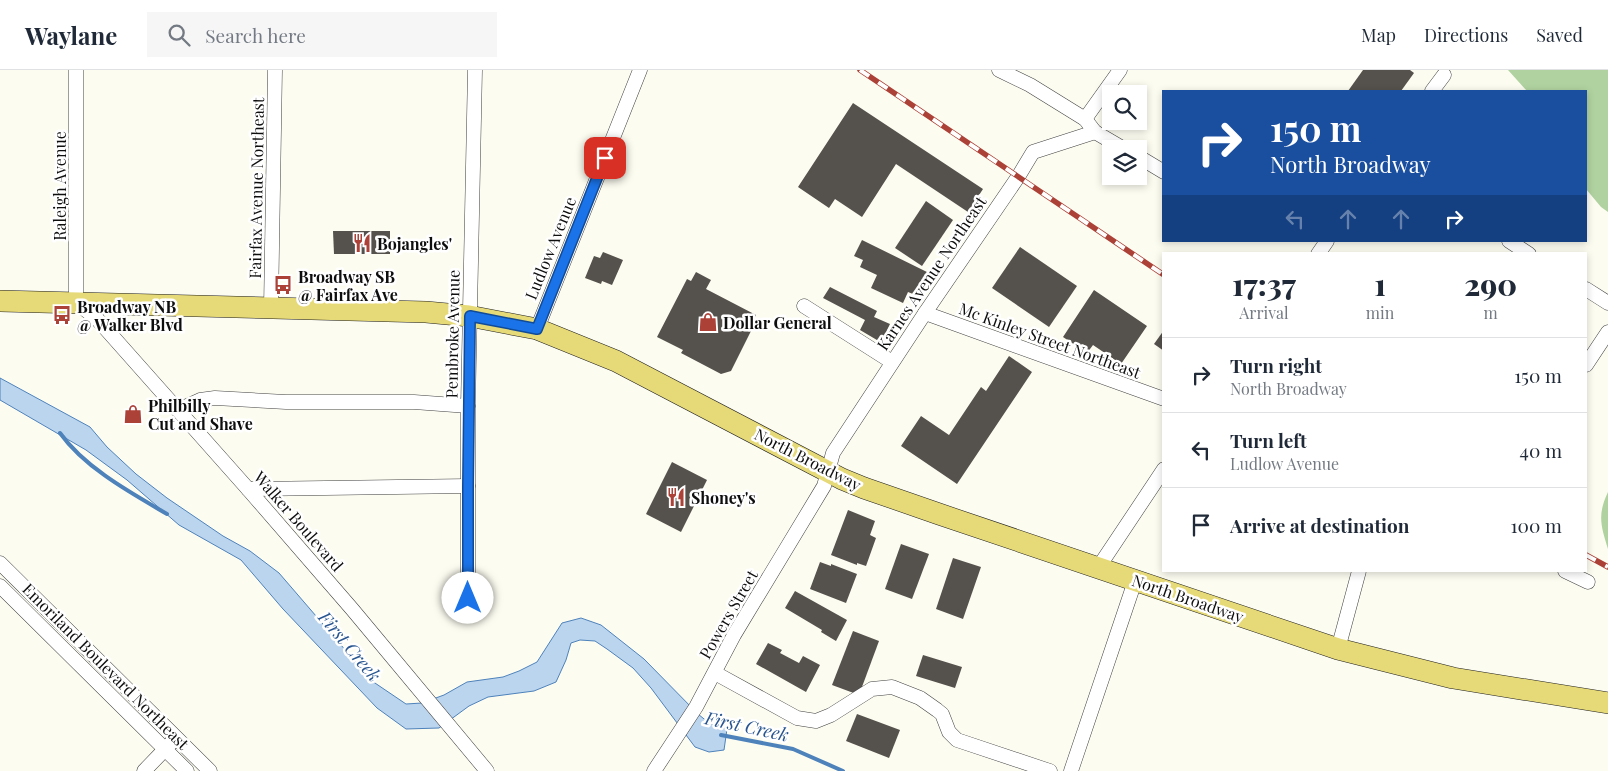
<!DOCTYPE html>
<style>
:root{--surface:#fff;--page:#f6f6f7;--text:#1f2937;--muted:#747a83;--line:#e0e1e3}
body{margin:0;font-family:"Playfair Display",serif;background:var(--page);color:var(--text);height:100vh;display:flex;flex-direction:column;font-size:19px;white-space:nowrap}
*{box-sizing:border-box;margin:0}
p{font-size:16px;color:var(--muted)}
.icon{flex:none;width:28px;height:28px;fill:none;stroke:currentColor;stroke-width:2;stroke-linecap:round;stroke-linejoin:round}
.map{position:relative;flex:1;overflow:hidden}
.panel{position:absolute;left:1162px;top:182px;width:425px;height:320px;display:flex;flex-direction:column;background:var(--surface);border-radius:0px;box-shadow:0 2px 8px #0003}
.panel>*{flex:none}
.banner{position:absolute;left:1162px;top:20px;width:425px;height:152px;border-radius:0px;box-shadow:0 2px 8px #0003;background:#1a4fa0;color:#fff;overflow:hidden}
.buttons{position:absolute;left:1102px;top:15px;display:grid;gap:10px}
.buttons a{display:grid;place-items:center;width:45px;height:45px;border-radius:0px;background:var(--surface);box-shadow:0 2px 8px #0003;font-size:25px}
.pin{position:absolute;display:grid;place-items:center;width:42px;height:42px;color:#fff;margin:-21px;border-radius:10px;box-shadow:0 2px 8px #0006}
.me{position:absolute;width:55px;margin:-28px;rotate:0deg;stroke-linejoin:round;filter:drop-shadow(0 0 4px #0008)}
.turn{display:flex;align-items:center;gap:18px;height:105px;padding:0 25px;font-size:22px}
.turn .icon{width:65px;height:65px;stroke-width:2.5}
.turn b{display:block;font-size:35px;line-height:42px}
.lanes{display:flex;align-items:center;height:48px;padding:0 25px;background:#0003;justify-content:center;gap:25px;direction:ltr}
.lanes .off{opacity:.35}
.eta{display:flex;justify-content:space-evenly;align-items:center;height:85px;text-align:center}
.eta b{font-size:30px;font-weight:800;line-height:35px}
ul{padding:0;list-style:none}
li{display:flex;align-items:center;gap:15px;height:75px;padding:0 25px;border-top:1px solid var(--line)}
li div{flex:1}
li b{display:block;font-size:19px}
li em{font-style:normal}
header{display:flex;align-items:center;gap:30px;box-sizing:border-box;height:70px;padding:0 25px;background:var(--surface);border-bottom:1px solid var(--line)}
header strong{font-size:24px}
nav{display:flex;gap:28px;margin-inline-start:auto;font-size:18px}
.search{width:350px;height:45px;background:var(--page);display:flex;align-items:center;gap:12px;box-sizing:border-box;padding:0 18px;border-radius:0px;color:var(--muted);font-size:19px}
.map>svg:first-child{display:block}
.forest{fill:#b0d2a0}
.water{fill:#bcd5ee;stroke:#4d82bb}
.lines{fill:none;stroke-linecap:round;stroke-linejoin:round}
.stream{stroke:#4d82bb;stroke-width:4}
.building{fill:#55514c}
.minor-casing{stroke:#414141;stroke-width:15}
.primary-casing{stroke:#1f1f1f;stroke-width:22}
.minor{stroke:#fff;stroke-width:14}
.primary{stroke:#e6d978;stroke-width:21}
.rail-casing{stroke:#ac4138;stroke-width:5.5}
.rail{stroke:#fff;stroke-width:4;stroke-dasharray:11;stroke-linecap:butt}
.route-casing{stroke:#114b97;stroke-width:12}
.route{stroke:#1a73e8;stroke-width:9}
.labels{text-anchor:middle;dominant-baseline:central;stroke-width:5;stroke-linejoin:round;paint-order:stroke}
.street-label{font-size:16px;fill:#0e0e0e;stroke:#fff}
.poi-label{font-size:16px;font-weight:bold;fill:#0e0e0e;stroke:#fff;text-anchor:start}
.water-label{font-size:18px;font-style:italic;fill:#285590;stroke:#fff}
</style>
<header>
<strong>Waylane</strong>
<div class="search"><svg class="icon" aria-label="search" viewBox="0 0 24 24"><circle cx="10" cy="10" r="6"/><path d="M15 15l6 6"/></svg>Search here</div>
<nav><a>Map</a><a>Directions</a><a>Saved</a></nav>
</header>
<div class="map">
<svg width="1608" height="701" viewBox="0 0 1608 701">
<rect width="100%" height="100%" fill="#fdfcf1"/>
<g class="forest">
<polygon points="1508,0 1608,0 1608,142 1601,137 1586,119 1586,21 1527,21"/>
<path d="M1608 422V479C1601 456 1597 445 1608 422Z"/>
</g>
<polygon class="water" points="0,308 90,357 107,377 136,404 167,428 223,466 250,481 279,503 372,611 406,634 422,633 444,625 467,612 503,607 519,601 537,592 562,553 581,548 601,555 644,589 698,644 709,653 727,659 724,680 709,682 695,677 651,618 633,598 607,579 595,571 580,570 571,573 566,590 556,612 534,621 488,627 469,636 439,658 406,659 377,638 283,539 241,490 179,455 127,410 86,380 0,330"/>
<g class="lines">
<g class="stream">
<path d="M60 363C85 398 131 423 167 444"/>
<polyline points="721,665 793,679 843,701"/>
</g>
</g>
<g class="building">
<polygon points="1363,0 1410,0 1414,3 1401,21 1348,21"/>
<polygon points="853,33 983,119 968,142 896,94 862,147 835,129 829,138 798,117"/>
<polygon points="926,131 953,150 922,196 895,178"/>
<polygon points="333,161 390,161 390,184 334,184"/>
<polygon points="862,170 929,203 918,226 908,222 903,233 871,218 877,205 860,197 863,190 854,186"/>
<polygon points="1020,177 1077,216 1049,257 992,218"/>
<polygon points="603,182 623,190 612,215 602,211 601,214 585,208 594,186 600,188"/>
<polygon points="696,202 711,210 706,219 756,245 748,260 751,261 731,301 721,304 681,283 683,280 657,267 687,209 691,211"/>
<polygon points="830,217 877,241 874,247 890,254 885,264 887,264 882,273 860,260 865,250 823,228"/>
<polygon points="1094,220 1147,256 1121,294 1093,275 1087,283 1063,267"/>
<polygon points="1164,260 1164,281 1154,274"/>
<polygon points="1009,286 1032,302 957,414 901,376 921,346 949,365 981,317 986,321"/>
<polygon points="672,392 707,410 681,462 646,444"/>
<polygon points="848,440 875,451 870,465 876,468 866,496 857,493 857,495 831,485"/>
<polygon points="901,474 929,484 912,529 885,519"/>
<polygon points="953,488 981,497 963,549 936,539"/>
<polygon points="820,492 831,496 831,494 857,504 846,533 810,519"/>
<polygon points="795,521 847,550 836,571 821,562 822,560 785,538"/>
<polygon points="853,561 879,571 859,625 832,615"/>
<polygon points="768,573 782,580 780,583 799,593 803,586 820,595 806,622 756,594"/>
<polygon points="923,585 962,597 955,618 916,606"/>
<polygon points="857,644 900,660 889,688 846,671"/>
</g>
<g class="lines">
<g class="minor-casing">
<g id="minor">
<polyline points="76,0 76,232 98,250 248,419 352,539 487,701"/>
<polyline points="999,0 1030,15 1085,49 1095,62 1124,79"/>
<polyline points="1432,21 1444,5"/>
<polyline points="1085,49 1120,0"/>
<polyline points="1139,87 1164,102"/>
<polyline points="1509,171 1529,184"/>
<polyline points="1318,184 1327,171"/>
<polyline points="1586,219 1608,233"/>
<polyline points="804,236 892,292"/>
<polyline points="271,237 275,0"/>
<polyline points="925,243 1164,329"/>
<polyline points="537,259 640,0"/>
<polyline points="1586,295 1608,262"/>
<polyline points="178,340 200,330 215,328 286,332 414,332 468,336"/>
<polyline points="248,419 468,416"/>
<polyline points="0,493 210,701"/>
<polyline points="1098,498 1164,399"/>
<polyline points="1565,501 1588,512"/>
<polyline points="0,516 187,701"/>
<polyline points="468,528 468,336 475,0"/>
<polyline points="1338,579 1359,501"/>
<polyline points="715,603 797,648 816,651 831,645 872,619 892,617 920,628 937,640 942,644 949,662 957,670 1050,701"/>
<polyline points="144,701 171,673"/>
<polyline points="654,701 696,637 734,565 824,416 833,383 925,243 1018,107 1033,82 1095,62"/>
<polyline points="1071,701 1135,511"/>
</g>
</g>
<g class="primary-casing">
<polyline id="primary" points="0,231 426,242 469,246 537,259 616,291 842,409 864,418 939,444 1338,579 1453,608 1608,633"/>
</g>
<use href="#minor" class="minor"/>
<use href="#primary" class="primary"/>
<g class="rail-casing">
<g id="rail">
<polyline points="860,0 1164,205"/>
<polyline points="1586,485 1608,497"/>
</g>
</g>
<use href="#rail" class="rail"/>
</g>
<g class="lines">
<g class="route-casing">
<polyline id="route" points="468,528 468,416 470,246 537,259 605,88"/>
</g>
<use href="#route" class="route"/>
</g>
<defs>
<g id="restaurant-bare" transform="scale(1.5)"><path d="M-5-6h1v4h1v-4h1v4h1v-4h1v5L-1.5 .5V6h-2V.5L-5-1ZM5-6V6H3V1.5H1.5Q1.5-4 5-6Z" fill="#ac4138" stroke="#fff" stroke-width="2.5" paint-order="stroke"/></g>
<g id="bus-bare" transform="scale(1.5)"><path d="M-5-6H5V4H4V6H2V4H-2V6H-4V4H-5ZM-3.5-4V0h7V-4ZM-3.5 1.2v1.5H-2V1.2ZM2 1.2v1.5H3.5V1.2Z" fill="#ac4138" stroke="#fff" stroke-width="2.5" paint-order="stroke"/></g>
<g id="shop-bare" transform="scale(1.5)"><path d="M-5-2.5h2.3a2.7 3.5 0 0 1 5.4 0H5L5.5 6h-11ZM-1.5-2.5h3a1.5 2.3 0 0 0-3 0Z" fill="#ac4138" stroke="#fff" stroke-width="2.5" paint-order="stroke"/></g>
</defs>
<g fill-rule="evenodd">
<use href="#restaurant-bare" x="362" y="173"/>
<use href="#bus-bare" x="283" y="215"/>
<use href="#bus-bare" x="62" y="245"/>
<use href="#shop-bare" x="708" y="252"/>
<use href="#shop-bare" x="133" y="344"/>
<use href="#restaurant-bare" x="676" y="427"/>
</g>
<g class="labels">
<g class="street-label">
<text transform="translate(59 116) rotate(-90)">Raleigh Avenue</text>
<text transform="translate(256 118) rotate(-89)">Fairfax Avenue Northeast</text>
<text transform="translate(550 178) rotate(-68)">Ludlow Avenue</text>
<text transform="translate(931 203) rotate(-56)">Karnes Avenue Northeast</text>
<text transform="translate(452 264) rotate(-89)">Pembroke Avenue</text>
<text transform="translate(1050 270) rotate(20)">Mc Kinley Street Northeast</text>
<text transform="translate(808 389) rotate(27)">North Broadway</text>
<text transform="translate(299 451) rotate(49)">Walker Boulevard</text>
<text transform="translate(1188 528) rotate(19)">North Broadway</text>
<text transform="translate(728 544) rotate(-60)">Powers Street</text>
<text transform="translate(106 596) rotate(45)">Emoriland Boulevard Northeast</text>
</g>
<g class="poi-label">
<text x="377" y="173">Bojangles'</text>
<text x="298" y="206">Broadway SB<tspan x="298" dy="18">@ Fairfax Ave</tspan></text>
<text x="77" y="236">Broadway NB<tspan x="77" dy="18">@ Walker Blvd</tspan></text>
<text x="723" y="252">Dollar General</text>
<text x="148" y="335">Philbilly<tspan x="148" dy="18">Cut and Shave</tspan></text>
<text x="691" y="427">Shoney's</text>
</g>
<g class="water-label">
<text transform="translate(350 576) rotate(50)">First Creek</text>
<text transform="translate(747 656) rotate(12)">First Creek</text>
</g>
</g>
</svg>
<div class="buttons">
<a><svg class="icon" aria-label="search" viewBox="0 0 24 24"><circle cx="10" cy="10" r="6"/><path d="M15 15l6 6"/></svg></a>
<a><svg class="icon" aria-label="layers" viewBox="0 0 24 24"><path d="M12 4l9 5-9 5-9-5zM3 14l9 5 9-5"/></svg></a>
</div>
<div class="pin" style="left:605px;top:88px;background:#d93025"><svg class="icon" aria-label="arrive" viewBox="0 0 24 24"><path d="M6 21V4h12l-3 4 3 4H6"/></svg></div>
<svg class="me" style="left:468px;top:528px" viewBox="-20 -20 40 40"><circle r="19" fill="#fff"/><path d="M0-13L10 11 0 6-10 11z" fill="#1a73e8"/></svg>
<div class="banner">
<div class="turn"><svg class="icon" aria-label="right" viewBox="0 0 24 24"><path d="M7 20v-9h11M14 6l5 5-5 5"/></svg><div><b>150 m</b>North Broadway</div></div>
<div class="lanes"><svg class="icon off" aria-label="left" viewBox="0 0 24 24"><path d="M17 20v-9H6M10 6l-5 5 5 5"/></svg><svg class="icon off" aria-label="ahead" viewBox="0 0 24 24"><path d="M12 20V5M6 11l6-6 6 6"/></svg><svg class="icon off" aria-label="ahead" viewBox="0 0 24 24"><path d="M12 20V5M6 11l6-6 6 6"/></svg><svg class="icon" aria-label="right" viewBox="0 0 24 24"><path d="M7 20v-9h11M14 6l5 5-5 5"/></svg></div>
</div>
<section class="panel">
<div class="eta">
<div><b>17:37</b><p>Arrival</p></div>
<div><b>1</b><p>min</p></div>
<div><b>290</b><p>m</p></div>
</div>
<ul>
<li><svg class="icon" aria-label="right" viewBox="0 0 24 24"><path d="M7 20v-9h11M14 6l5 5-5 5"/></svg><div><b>Turn right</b><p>North Broadway</p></div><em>150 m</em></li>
<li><svg class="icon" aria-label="left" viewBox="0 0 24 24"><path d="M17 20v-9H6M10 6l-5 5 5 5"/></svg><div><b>Turn left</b><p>Ludlow Avenue</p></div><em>40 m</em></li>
<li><svg class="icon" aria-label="arrive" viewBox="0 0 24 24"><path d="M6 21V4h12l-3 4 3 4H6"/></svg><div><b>Arrive at destination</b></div><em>100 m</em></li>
</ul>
</section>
</div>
